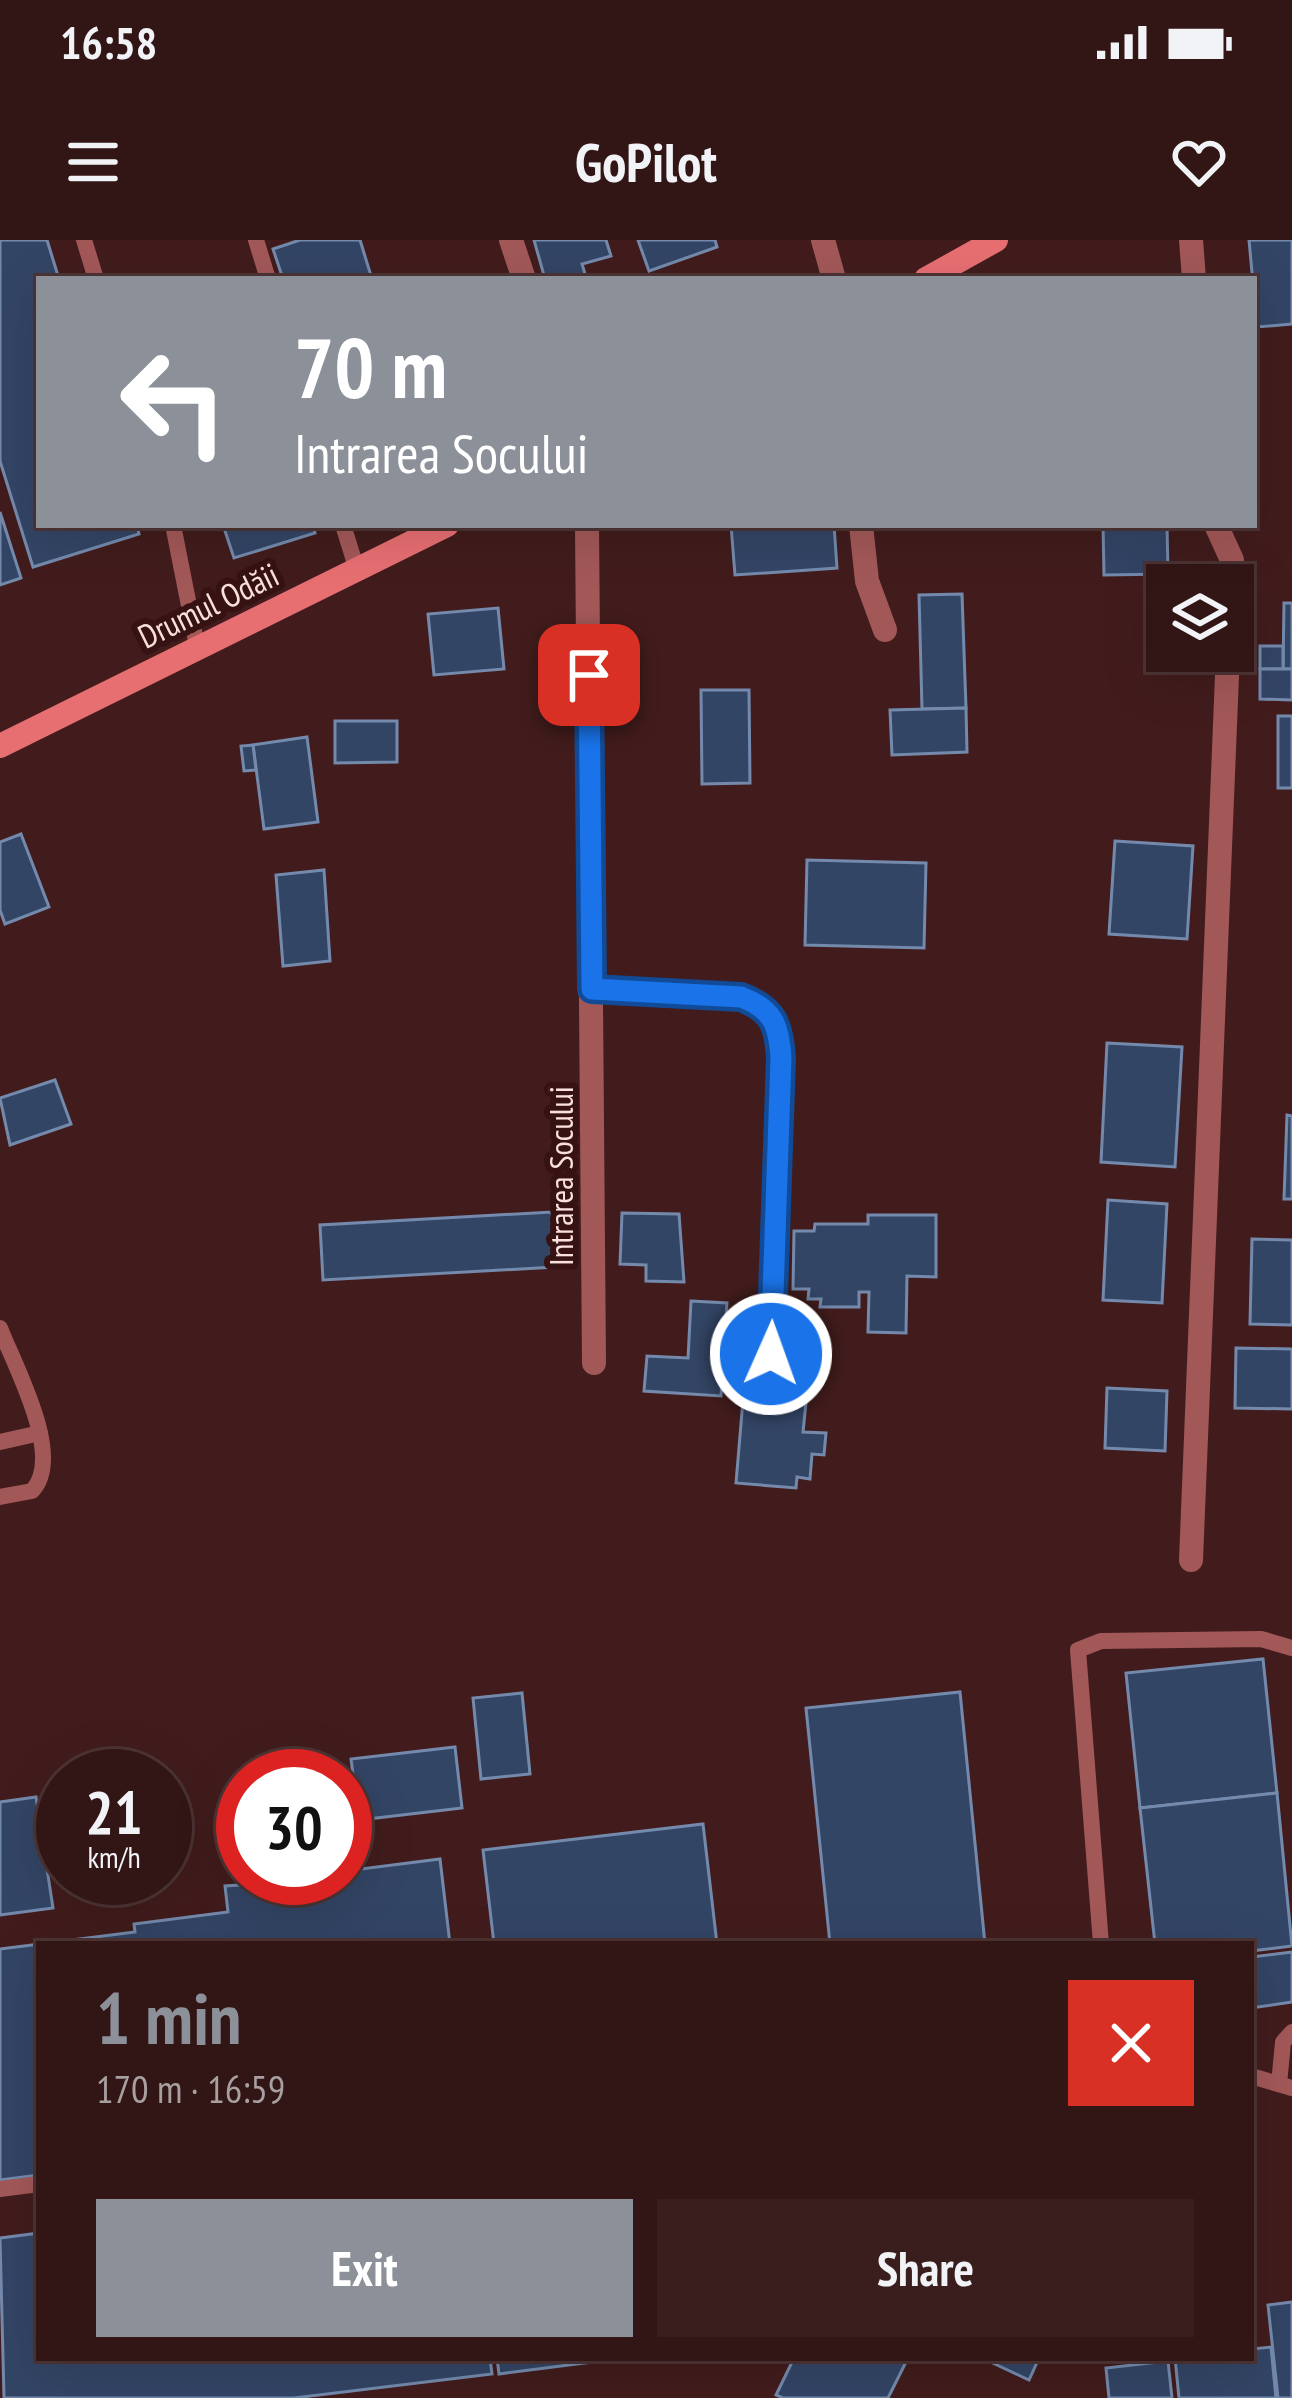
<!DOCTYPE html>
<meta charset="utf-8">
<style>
:root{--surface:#321515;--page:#3a1e1e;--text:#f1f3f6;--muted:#a89fa0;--line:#4d3434;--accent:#8c9099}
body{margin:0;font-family:"PT Sans Narrow",sans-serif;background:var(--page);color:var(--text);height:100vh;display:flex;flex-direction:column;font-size:45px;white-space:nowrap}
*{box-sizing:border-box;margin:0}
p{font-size:39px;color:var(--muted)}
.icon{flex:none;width:66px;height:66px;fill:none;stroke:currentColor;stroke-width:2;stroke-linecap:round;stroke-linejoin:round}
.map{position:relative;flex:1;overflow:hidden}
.drawer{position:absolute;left:36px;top:1701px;width:1218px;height:420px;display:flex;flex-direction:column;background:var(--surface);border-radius:0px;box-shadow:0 12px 48px #0002,0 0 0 3px var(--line)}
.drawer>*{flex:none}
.top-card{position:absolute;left:36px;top:36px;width:1221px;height:252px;border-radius:0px;box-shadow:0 12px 48px #0002,0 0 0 3px var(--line);background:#8c9099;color:#fff;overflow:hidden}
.buttons{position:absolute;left:1146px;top:324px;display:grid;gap:24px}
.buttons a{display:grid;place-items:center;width:108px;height:108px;border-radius:0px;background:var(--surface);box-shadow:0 12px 48px #0002,0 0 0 3px var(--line);font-size:60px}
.speed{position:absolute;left:36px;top:1509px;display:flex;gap:24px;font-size:60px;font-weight:700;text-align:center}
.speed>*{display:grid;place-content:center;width:156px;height:156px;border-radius:50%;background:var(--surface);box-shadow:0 12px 48px #0002,0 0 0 3px var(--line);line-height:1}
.speed small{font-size:30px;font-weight:400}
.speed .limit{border:18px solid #d22;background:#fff;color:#111}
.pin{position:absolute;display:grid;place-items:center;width:102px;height:102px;color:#fff;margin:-51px;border-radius:24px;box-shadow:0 6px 18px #0006}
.me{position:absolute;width:132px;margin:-66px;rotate:2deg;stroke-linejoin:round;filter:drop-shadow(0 0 9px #0008)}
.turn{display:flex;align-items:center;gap:42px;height:252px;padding:0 60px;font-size:54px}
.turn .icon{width:156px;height:156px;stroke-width:2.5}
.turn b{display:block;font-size:84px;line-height:102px}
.round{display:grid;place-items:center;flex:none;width:126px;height:126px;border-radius:0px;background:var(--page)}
.headline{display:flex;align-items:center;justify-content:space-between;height:204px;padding:0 60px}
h1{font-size:72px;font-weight:600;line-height:90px;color:var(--accent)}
.action{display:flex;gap:24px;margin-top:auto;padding:24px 60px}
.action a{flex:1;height:138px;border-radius:0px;background:var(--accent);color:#fff;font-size:48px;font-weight:600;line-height:138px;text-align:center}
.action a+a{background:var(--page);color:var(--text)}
.status{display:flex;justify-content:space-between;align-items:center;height:84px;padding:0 60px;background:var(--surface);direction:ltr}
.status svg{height:33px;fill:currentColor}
header{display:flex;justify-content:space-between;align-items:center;height:156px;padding:0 60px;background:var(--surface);font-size:54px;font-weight:600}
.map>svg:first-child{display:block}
.building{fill:#334565;stroke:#748aad;stroke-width:3}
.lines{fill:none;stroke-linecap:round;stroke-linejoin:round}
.lane{stroke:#a35858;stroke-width:16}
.street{stroke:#a35858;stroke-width:24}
.secondary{stroke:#e76f72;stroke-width:24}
.route-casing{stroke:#114b97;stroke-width:30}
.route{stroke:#1a73e8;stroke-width:21}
.labels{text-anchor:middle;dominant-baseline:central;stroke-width:12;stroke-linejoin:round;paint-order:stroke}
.street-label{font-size:33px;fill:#f9dfdd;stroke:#371213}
</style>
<div class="status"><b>16:58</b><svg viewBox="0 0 49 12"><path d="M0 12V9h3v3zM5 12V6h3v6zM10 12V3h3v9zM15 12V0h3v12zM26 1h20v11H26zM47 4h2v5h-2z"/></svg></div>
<header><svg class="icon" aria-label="menu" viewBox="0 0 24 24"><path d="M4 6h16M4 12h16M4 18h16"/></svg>GoPilot<svg class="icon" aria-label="heart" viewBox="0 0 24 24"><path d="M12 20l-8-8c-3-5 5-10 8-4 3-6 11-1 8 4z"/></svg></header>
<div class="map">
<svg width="1292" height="2158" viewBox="0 0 1292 2158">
<rect width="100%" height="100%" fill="#421c1c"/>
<g class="building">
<polygon points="0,0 47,0 59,39 39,39 39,285 137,285 139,294 33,327 0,221"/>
<polygon points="300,0 360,0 372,39 283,39 273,9"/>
<polygon points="534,0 606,0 611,16 582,24 586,37 545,39"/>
<polygon points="638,0 715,0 717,7 649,31"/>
<polygon points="1249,0 1292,0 1292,84 1257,87"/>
<polygon points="0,272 21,338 0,345"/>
<polygon points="223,285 313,285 315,293 234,318"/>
<polygon points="731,285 834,285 837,328 735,335"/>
<polygon points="1103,285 1167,285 1168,334 1104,335"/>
<polygon points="962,354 966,468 922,469 919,355"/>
<polygon points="1284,363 1292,363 1292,429 1283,429"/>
<polygon points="498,368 504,429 434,435 428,374"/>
<rect x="1260" y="406" width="23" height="23"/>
<polygon points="1260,429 1292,429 1292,460 1260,459"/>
<polygon points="701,450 749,450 750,543 702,544"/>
<polygon points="966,468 967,512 892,515 890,470"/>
<rect x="1278" y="476" width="14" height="72"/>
<polygon points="335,481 397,481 397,522 335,523"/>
<polygon points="307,497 318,582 264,589 253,505"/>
<polygon points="253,505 256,530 244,531 241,506"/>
<polygon points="21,594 49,667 5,684 0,670 0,602"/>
<polygon points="1115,601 1193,606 1187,699 1109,694"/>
<polygon points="807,620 926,623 924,708 805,705"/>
<polygon points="324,630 330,721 283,726 276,635"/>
<polygon points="1107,803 1182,807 1175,927 1101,922"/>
<polygon points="55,840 71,884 10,905 0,858"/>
<polygon points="1287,875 1292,876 1292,959 1284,959"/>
<polygon points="1108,960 1167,964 1162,1063 1103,1060"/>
<polygon points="552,972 555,1027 323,1040 320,985"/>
<polygon points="622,973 679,974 684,1042 646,1041 646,1025 620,1024"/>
<polygon points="868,975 936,975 936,1037 907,1036 906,1093 868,1092 869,1052 859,1052 859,1067 820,1067 821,1059 808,1059 809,1049 793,1049 794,991 814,991 815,984 868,984"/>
<polygon points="1252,999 1292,1000 1292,1085 1250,1084"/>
<polygon points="691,1061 727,1063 721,1156 644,1151 647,1116 688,1118"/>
<polygon points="1236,1108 1292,1109 1292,1169 1235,1168"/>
<polygon points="744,1148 807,1153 803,1192 826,1193 824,1215 812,1214 810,1239 797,1237 796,1248 736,1243"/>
<polygon points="1107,1148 1167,1151 1165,1211 1105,1208"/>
<polygon points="1263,1419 1277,1553 1140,1568 1126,1433"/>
<polygon points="960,1452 985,1704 830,1704 806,1468"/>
<polygon points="522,1453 530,1534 481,1539 473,1458"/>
<polygon points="455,1507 462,1568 359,1580 351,1519"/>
<polygon points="1277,1553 1292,1706 1251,1711 1251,1704 1155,1704 1140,1568"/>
<polygon points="36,1557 53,1668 0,1675 0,1562"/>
<polygon points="703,1584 717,1704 494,1704 483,1610"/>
<polygon points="440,1619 450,1704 39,1704 39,1935 0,1940 0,1709 135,1692 134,1684 228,1672 225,1646 345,1638 345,1631"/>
<polygon points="1292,1712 1292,1762 1251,1768 1251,1717"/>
<polygon points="39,1993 39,2118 490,2118 492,2134 294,2158 4,2158 0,1998"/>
<polygon points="1292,2062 1292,2158 1278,2158 1268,2065"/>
<polygon points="1271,2107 1276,2158 1179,2158 1175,2118 1251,2118 1251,2109"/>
<polygon points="497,2118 624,2118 499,2134"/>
<polygon points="794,2118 908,2118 888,2158 783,2158 776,2155"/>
<polygon points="982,2118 1039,2118 1029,2140"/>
<polygon points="1168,2121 1172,2158 1109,2158 1106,2128"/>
</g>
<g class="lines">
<g class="lane">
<polyline points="84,0 96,39"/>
<polyline points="256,0 268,39"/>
<polyline points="173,285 197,406"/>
<polyline points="343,285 357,330"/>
<path d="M0 1088C15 1127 65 1217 32 1251L0 1257"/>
<polyline points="0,1202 40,1193"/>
<polyline points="1101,1704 1078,1410 1101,1401 1261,1399 1292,1408"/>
<polyline points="1251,1836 1292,1848"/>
<polyline points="1279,1844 1283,1802 1292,1792"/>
<polyline points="0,1949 39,1944"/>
</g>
<g class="street">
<polyline points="511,0 524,39"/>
<polyline points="823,0 834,39"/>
<polyline points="1191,0 1194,39"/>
<polyline points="587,285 594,1123"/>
<polyline points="861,285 867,341 885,390"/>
<polyline points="1216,285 1232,320 1231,345"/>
<path d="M592 749 741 757C773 769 779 785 781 818L771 1114"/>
<polyline points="1191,1320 1228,411"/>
</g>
<g class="secondary">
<polyline points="926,39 996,0"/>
<polyline points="0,506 447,285"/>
</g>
</g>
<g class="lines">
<g class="route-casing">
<path id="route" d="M589 435 592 749 741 757C773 769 779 785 781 818L771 1114"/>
</g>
<use href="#route" class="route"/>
</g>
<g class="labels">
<g class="street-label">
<text transform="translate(208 365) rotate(-26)">Drumul Odăii</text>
<text transform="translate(560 936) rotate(-90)">Intrarea Socului</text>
</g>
</g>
</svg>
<div class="buttons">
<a><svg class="icon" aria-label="layers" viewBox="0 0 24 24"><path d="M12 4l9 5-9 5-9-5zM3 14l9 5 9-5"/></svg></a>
</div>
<div class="speed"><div>21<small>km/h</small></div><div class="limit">30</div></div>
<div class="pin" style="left:589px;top:435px;background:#d93025"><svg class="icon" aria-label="arrive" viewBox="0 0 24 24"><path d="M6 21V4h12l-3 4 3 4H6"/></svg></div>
<svg class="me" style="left:771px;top:1114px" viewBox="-20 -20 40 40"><circle r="17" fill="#1a73e8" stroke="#fff" stroke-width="3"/><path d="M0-11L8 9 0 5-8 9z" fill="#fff"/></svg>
<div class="top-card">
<div class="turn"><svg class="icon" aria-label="left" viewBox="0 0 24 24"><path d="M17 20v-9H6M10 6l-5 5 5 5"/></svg><div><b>70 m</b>Intrarea Socului</div></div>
</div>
<section class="drawer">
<div class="headline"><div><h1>1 min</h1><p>170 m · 16:59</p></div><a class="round" style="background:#d93025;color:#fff"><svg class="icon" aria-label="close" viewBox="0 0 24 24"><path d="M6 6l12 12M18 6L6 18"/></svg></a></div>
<div class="action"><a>Exit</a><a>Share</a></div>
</section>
</div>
